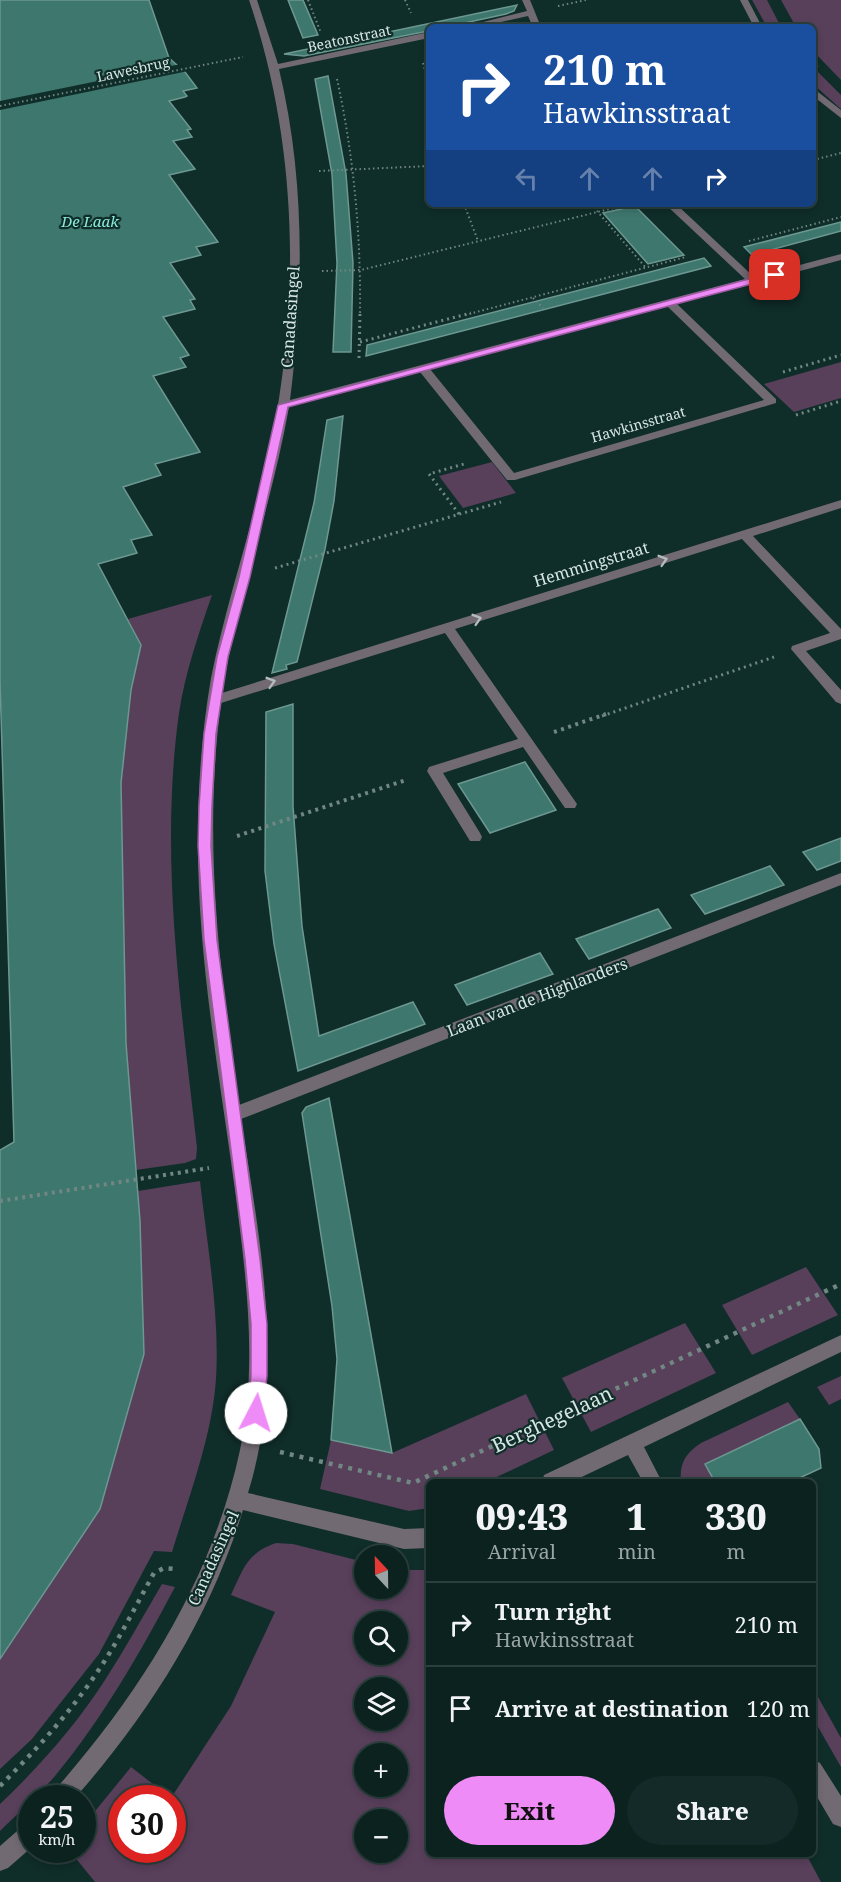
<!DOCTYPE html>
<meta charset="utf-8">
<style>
:root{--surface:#0b221f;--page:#142a28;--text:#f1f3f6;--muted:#9aa4a4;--line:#2b3f3d;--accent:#ef8bf7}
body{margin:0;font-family:"Noto Serif",serif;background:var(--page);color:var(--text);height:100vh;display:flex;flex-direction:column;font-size:22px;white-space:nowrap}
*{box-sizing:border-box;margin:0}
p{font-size:20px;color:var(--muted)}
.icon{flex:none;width:33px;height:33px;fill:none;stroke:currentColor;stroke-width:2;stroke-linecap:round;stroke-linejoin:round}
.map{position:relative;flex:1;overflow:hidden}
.details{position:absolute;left:426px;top:1479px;width:390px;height:378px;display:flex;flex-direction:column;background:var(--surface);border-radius:9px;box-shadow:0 3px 9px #0003,0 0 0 2px var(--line)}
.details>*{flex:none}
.top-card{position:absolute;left:426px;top:24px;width:390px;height:183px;border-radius:9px;box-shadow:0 3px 9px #0003,0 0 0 2px var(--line);background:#1a4fa0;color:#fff;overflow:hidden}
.needle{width:39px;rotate:338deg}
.controls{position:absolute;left:354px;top:1545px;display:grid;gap:12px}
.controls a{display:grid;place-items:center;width:54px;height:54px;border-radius:50%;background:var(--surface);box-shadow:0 3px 9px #0003,0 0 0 2px var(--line);font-size:30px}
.speed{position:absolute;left:18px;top:1785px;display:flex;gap:12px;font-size:30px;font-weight:700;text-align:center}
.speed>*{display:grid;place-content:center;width:78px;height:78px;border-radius:50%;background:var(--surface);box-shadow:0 3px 9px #0003,0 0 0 2px var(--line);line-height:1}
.speed small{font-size:15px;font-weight:400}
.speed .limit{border:9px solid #d22;background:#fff;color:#111}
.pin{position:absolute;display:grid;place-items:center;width:51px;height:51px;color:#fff;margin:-26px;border-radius:12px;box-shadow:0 3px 9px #0006}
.me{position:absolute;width:66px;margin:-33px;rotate:5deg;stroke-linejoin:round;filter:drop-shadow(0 0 4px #0008)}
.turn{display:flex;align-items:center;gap:21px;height:126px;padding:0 18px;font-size:27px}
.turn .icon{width:78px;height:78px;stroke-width:2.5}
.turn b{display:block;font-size:42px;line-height:51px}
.lanes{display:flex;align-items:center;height:57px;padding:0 18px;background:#0003;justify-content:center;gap:30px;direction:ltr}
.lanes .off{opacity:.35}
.eta{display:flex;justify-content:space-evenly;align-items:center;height:102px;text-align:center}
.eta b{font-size:36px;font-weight:800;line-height:42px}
.action{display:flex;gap:12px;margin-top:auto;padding:12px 18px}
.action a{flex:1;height:69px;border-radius:36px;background:var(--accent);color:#111;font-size:24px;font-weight:800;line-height:69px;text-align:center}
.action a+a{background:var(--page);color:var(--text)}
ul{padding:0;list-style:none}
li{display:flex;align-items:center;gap:18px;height:84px;padding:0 18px;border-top:2px solid var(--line)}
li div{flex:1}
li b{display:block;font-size:22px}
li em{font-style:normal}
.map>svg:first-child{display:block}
.green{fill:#583f5a;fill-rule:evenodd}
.water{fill:#3e776e;stroke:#6c9891;stroke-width:1.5}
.pier{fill:#0f2d29}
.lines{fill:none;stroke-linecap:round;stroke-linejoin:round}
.path-far3{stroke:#708783;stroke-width:2;stroke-dasharray:1.5 3;stroke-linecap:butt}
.path-far2{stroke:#708783;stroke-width:3;stroke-dasharray:2 4;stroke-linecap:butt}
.path-far1{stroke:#708783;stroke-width:4;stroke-dasharray:3 4.5;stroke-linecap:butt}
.path{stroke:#708783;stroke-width:4.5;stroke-dasharray:4 6;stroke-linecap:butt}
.minor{fill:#726a73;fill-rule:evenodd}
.oneway{stroke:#b3bbbc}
.route{fill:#ef8bf7;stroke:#9b5aa1;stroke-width:1.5}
.labels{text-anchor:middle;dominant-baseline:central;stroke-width:4.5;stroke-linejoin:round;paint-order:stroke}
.far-street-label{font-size:14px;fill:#d6e6e3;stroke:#0f2d29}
.far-water-label{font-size:15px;font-style:italic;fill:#8ce9db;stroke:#0f2d29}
.street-label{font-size:16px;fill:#d6e6e3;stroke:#0f2d29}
.near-street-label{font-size:20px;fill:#d6e6e3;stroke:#0f2d29}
</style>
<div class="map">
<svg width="841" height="1882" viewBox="0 0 841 1882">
<rect width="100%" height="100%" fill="#0f2d29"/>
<g class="green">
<polygon points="752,0 767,0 781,27 767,27"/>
<polygon points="781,0 841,0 841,80 813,51 813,27 796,27"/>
<polygon points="813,67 841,95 841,109 813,84"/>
<polygon points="841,362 841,398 794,412 764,384"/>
<polygon points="492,462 516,493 463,508 439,476"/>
<path d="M212 595C199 633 185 673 179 713 159 858 181 1004 197 1148L196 1159 185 1163 136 1170 126 1043 121 783 131 690 141 645 128 619Z"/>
<path d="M200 1181C207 1244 220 1315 216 1379 212 1437 189 1496 172 1552L154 1551 99 1654 32 1739 0 1769V1659L100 1509 140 1221 138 1191Z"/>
<polygon points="806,1267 838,1315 752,1355 722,1305"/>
<polygon points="685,1323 716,1373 591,1432 562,1378"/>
<polygon points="841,1376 841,1399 829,1405 817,1387"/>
<polygon points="526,1394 554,1450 486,1482 429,1482 429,1508 409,1511 320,1489 331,1440 392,1453"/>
<path d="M788 1402 800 1419 706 1464 715 1482H681C679 1463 686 1453 701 1443Z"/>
<path d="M276 1543 293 1544 364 1562V1588H398V1570H429V1854H806L821 1882H95L69 1850H82L83 1826 131 1767 171 1798 231 1706 275 1612 231 1595C243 1569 247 1553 276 1543ZM364 1622H398V1654H364ZM364 1688H398V1720H364ZM364 1754H398V1786H364ZM122 1798H172V1850H122ZM364 1820H398V1852H364Z"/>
<path d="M162 1584 175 1587C140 1653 103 1718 55 1776 38 1796 19 1812 0 1831V1804C39 1767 76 1725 105 1680 125 1649 143 1616 162 1584Z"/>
<polygon points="813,1688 841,1738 841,1767 813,1718"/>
</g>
<g class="water">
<polygon points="0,0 149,0 169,58 185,72 197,88 183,91 187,96 185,97 169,101 191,129 187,130 192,137 173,141 195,169 169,175 218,242 196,247 201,255 170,263 195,299 190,300 195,309 163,317 189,355 180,358 186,367 153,376 200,452 155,464 161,475 123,487 152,535 131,540 137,553 98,564 141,645 131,690 121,783 126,1043 140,1221 144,1354 100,1509 0,1659 0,1150 14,1142 0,682"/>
<polygon points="288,0 303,0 318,35 303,38"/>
<polygon points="517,5 514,11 506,14 446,27 429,27 429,31 413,34 304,56 284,54"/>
<polygon points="328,76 346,174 353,263 351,352 333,352 337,263 332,174 315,79"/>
<polygon points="635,206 684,255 648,264 603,213"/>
<polygon points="841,222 841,231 752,255 744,247"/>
<polygon points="704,258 711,266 366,356 367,345"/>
<polygon points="343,416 334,501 325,549 297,662 286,665 287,669 272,673 314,503 327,420"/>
<polygon points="293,704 293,806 302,926 319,1036 413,1002 425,1024 298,1071 274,944 265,871 266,712"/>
<polygon points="525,762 556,810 490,833 458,784"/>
<polygon points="841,838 841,861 817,870 803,852"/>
<polygon points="770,866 784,885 705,914 691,895"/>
<polygon points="658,909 671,928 589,959 576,939"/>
<polygon points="540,953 553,974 467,1005 455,985"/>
<polygon points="329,1098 392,1453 331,1440 337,1359 332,1306 302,1113 306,1107"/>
<polygon points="800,1419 819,1449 821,1468 791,1482 715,1482 705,1464"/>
</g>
<polygon class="pier" points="181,64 188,71 0,110 0,101"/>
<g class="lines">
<g class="path-far3">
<polyline points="308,0 321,33"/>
<polyline points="405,0 411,13"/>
<polyline points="558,6 586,0"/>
<polyline points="813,59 819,66"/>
<polyline points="423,63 429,85"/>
<path d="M337 79C354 157 361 235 360 315"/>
<polyline points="0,106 243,57"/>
<polyline points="813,160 841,153"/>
<polyline points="319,171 429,166"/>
<polyline points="464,204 478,241"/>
<polyline points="591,204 646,268"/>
<polyline points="749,241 841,217"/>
<polyline points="322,271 361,270 630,204"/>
<polyline points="533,298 543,308"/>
<polyline points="465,315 686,257"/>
</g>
<g class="path-far2">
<polyline points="360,342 471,313"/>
<polyline points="359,358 360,313"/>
<polyline points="783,372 841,355"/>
<polyline points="796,415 841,401"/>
<polyline points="459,514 429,474 464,464"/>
<polyline points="275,568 501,502"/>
<polyline points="602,716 774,657"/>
</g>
<g class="path-far1">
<polyline points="554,732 606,714"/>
<polyline points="237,836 406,780"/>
<polyline points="0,1201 209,1168"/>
</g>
<g class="path">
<polyline points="280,1452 413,1483 841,1284"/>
<path d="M0 1786C35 1751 68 1715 96 1674 118 1642 135 1607 154 1573L164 1568 175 1569"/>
</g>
<g class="minor">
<path d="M249 0H257L278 64 429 32V38L279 69C305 177 304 290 290 400L745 279 665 204H676L754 277 841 254V260L677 304 776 399V403L515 480H507L420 372 289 407C272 504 238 596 222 693L841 500V508L753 536 841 629V639L806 651 841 690V704L836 702 791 649 792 646 830 633 742 539 455 629 577 804 575 808H565L523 747 443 773 480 833 482 837 480 841H470L427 771 429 767 518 739 445 633 221 703C203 838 219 971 239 1105L841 873V885L241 1119C260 1241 286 1371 248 1493L404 1529 429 1528V1548L404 1549 243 1510C210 1618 149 1714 75 1798H51L54 1791C141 1692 212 1580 240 1450 258 1364 246 1276 235 1190 219 1072 197 955 198 837 198 784 202 730 211 678 227 599 254 522 271 443 301 297 297 141 249 0ZM667 306 764 400 514 473 430 369Z"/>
<polygon points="522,0 530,0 541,27 533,27 528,16 478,27 463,27 527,11"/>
<polygon points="740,0 748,0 762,27 754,27"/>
<polygon points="813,88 841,110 841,118 813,96"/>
<polygon points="841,1335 841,1352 644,1447 662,1482 643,1482 628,1455 571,1482 542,1482 544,1475"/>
<polygon points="813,1759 820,1763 841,1796 841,1827 833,1824 813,1790"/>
<polygon points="32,1822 32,1847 8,1868 0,1871 0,1846 24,1825"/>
</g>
</g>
<defs><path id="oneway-chevron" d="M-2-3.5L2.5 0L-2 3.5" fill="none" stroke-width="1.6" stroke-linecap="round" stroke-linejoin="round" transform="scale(1.5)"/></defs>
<g class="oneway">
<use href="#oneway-chevron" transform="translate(663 560) rotate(-17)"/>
<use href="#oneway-chevron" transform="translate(477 619) rotate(-17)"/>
<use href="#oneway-chevron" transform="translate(271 682) rotate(-17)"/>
</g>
<polygon class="route" points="775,272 778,273 778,277 288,407 250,577 228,657 216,734 212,806 211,846 217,940 260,1259 267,1324 267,1376 262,1419 256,1421 250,1419 247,1413 251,1376 251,1324 245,1259 204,940 198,846 199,806 204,734 217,657 239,577 278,405"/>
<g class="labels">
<g class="far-street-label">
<text transform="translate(349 38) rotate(-12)">Beatonstraat</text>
<text transform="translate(133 69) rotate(-12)">Lawesbrug</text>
<text transform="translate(638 424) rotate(-16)">Hawkinsstraat</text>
</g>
<g class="far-water-label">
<text x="90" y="221">De Laak</text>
</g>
<g class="street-label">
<text transform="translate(290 317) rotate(-86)">Canadasingel</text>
<text transform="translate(591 564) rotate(-17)">Hemmingstraat</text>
<text transform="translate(537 997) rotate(-21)">Laan van de Highlanders</text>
<text transform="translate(213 1558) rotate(-66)">Canadasingel</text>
</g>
<g class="near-street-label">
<text transform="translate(552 1419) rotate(-25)">Berghegelaan</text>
</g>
</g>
</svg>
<div class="controls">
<a><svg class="needle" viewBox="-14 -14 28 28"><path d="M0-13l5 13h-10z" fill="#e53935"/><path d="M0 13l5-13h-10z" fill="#9aa4a4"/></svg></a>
<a><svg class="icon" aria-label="search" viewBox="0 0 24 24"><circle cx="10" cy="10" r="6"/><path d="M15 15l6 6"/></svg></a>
<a><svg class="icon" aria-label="layers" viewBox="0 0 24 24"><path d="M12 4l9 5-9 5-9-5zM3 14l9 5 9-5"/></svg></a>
<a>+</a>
<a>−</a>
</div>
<div class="speed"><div>25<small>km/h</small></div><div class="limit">30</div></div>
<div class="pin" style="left:775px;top:275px;background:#d93025"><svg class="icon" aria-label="arrive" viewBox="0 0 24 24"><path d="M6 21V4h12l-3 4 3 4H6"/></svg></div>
<svg class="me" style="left:256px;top:1413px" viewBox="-20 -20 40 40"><circle r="19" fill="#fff"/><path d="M0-13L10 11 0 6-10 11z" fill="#ef8bf7"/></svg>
<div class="top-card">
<div class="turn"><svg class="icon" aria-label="right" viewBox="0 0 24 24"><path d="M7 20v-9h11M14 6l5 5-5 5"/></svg><div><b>210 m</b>Hawkinsstraat</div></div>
<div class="lanes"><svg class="icon off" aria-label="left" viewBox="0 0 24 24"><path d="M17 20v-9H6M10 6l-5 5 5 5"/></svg><svg class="icon off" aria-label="ahead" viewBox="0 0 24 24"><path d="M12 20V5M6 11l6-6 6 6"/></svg><svg class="icon off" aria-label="ahead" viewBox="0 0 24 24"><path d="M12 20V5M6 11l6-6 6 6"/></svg><svg class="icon" aria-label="right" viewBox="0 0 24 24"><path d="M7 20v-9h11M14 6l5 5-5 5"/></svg></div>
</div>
<section class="details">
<div class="eta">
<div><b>09:43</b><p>Arrival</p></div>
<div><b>1</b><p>min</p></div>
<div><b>330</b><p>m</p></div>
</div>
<ul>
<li><svg class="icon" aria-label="right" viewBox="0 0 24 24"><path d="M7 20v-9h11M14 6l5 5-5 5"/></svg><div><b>Turn right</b><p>Hawkinsstraat</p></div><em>210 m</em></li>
<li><svg class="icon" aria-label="arrive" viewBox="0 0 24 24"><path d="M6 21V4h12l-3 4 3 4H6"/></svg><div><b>Arrive at destination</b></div><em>120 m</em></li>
</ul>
<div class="action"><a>Exit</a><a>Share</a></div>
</section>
</div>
